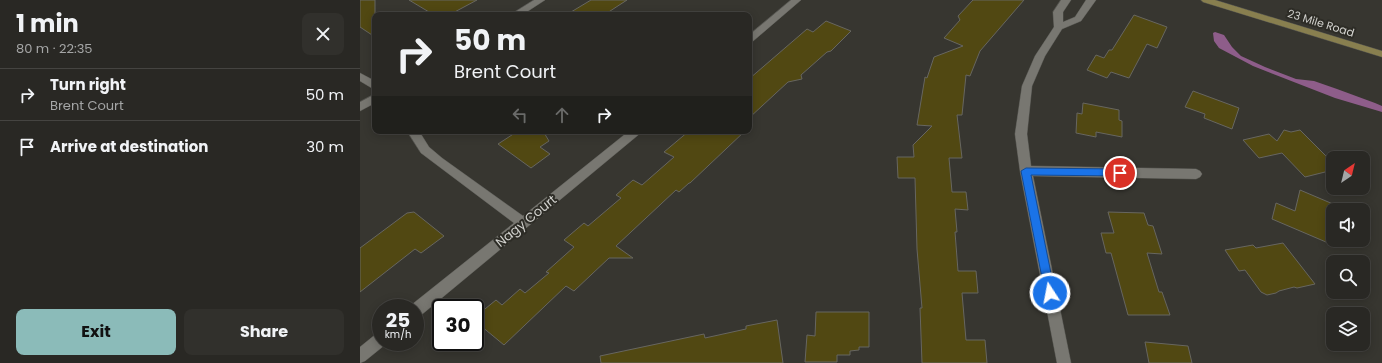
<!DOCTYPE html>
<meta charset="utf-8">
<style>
:root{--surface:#292824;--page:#31302c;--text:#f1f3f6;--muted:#a5a6a6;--line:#454441;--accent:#8bbbb9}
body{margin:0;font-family:Poppins,sans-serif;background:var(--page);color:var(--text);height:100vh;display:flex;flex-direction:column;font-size:15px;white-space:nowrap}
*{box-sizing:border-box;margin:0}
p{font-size:13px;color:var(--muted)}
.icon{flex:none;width:22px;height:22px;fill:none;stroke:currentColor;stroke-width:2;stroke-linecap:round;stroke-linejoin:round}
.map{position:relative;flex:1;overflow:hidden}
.side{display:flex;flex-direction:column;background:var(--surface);width:360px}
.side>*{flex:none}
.hud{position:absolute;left:12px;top:12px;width:380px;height:122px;border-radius:8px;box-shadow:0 2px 10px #0003,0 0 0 1px var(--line);background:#292824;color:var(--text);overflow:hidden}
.needle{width:26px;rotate:35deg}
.controls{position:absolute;left:966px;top:151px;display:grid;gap:8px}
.controls a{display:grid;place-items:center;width:44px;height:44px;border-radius:8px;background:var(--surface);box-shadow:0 2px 10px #0003,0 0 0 1px var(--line);font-size:20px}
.speed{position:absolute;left:12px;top:299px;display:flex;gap:8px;font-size:20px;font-weight:700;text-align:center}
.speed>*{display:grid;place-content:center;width:52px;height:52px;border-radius:50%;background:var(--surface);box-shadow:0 2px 10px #0003,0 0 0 1px var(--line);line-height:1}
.speed small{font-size:10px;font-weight:400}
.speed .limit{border:2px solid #111;border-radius:6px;background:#fff;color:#111}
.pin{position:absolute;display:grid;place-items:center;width:34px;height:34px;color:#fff;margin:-17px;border:2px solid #fff;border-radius:50%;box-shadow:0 1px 4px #0007}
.me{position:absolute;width:44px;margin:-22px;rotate:349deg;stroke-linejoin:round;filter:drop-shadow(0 0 3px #0008)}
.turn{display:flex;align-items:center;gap:14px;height:84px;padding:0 16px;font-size:18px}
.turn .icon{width:52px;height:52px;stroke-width:2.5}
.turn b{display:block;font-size:28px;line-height:34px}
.lanes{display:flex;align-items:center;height:38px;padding:0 16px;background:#0003;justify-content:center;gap:20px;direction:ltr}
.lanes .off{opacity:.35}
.round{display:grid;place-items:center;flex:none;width:42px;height:42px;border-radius:8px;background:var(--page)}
.head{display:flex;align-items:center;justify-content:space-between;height:68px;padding:0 16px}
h1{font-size:24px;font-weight:700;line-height:30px}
.cta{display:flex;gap:8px;margin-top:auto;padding:8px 16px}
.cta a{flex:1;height:46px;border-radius:8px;background:var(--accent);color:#111;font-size:16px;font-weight:700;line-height:46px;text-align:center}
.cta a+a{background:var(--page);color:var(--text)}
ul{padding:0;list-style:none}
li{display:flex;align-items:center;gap:12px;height:52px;padding:0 16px;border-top:1px solid var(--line)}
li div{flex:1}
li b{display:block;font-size:15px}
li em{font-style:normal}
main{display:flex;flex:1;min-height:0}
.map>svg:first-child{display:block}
.water{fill:#8e5d8a}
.building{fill:#514812;stroke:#676660}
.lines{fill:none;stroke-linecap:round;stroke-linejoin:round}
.minor-casing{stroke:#54544f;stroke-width:1}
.major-casing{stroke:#54544f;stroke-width:1}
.minor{fill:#787771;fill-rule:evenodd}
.major{fill:#887f4f;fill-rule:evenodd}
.route{fill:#1a73e8;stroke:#114b97}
.labels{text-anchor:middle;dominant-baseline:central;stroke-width:4;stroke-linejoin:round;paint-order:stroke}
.far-street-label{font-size:11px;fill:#d2d2ce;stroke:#2d2c26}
.street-label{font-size:13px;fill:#d2d2ce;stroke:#2d2c26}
</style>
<main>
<section class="side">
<div class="head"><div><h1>1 min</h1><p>80 m · 22:35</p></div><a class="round"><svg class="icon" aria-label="close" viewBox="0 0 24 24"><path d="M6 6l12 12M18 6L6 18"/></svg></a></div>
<ul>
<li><svg class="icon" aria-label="right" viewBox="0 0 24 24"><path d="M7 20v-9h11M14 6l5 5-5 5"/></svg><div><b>Turn right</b><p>Brent Court</p></div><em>50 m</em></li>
<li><svg class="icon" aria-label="arrive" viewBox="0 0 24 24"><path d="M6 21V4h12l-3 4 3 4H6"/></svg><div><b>Arrive at destination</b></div><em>30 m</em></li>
</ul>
<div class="cta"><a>Exit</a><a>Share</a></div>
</section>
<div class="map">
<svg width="1022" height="363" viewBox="0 0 1022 363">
<rect width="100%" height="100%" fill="#373630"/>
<polygon class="water" points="855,32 864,35 872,47 881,56 905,67 936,79 954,81 977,89 1015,103 1022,106 1022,112 975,98 893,66 859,48 854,41 853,33"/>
<g class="building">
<polygon points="0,0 15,0 15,37 0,27"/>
<polygon points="49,0 117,0 89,15 74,15"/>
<polygon points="231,0 267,0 244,15 206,15"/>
<polygon points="613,0 664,0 620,51 610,76 606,75 602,115 597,115 602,158 589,158 592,192 606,192 608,210 595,209 597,232 595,232 598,271 616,271 618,293 602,293 606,340 625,340 627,363 562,363 560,308 562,308 557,249 555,178 538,178 537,157 554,157 553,145 572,126 557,125 565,77 567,78 574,57 603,46 584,38 600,20 598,16"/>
<polygon points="774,15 807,27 797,48 787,44 769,78 751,72 747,78 727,70 736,55 744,58 749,50 752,50"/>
<polygon points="466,21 491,31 471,51 467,52 441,75 442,79 428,82 389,118 389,79 447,29 453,32"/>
<polygon points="833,91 879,108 872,129 844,118 845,114 825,107"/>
<polygon points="723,103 759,110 759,120 762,121 762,137 736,132 736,137 716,133 717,113 722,114"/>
<polygon points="924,130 931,132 940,130 973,163 973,170 945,177 922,153 899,158 883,140 909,134 917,141"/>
<polygon points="158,131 183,131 189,141 180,147 190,154 171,168 138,144"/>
<polygon points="329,131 385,131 330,183 329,183 319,192 316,190 256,246 273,258 249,258 214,291 206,286 144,345 115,321 115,317 136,300 142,305 160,289 165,293 189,273 186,272 214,247 204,240 224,223 228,226 261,198 256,195 273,180 282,185 314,157 304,152"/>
<polygon points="940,190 973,204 973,245 912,219 916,203 935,211"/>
<polygon points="54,212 84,236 61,253 55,249 0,292 0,248 47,213"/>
<polygon points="748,212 784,213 788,225 793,226 802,254 787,253 799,292 802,292 810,315 768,315 751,253 746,253 741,233 754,233"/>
<polygon points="923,243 955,284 937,288 934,287 919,291 916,293 907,295 901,292 885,270 879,271 865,250 893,245 896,248"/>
<polygon points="456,312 509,312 509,347 499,347 499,350 490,351 490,355 477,355 477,362 445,362 447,335 455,336"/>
<polygon points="417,320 423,363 241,363 240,356 344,334 345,338 386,329 386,326"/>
<polygon points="785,342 828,346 832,363 789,363"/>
</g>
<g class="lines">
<g class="minor-casing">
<g id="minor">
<polygon points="174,0 185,0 162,15 150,15"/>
<polygon points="431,0 441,0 392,42 389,43 389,35"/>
<polygon points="701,0 711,0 703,12 703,22 715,17 726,0 736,0 721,21 702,29 685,56 672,86 667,134 671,166 836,169 840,171 842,174 840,177 836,179 673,176 711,363 697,363 660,171 655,134 662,86 675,56 694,27 693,12"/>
<polygon points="0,73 15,81 15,90 0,81"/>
<polygon points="15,94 15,103 0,111 0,102"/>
<polygon points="47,131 59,131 69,147 82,158 163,216 269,131 283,131 60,316 55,318 55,308 49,308 50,306 154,223 61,153"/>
<polygon points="21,332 21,342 27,342 26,344 5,361 0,363 0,347 16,334"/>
</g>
</g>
<g class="major-casing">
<polygon id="major" points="841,0 855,0 1022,51 1022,57 843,2"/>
</g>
<use href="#minor" class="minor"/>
<use href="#major" class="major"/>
</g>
<polygon class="route" points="666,168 760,169 765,173 760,176 671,175 695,293 694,297 690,298 686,297 685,293 661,171"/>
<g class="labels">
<g class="far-street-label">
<text transform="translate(961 23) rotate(17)">23 Mile Road</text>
</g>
<g class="street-label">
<text transform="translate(166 221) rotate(-39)">Nagy Court</text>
</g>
</g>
</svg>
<div class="controls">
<a><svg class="needle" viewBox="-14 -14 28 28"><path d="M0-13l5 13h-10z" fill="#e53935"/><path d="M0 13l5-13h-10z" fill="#a5a6a6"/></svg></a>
<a><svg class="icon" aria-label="sound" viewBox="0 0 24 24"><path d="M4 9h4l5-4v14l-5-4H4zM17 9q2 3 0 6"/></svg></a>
<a><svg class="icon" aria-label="search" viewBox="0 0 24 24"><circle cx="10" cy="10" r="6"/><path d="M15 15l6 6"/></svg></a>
<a><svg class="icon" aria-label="layers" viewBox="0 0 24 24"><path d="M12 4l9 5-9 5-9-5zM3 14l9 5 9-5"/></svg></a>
</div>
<div class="speed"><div>25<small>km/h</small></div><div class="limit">30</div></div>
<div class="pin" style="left:760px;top:173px;background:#d93025"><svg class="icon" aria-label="arrive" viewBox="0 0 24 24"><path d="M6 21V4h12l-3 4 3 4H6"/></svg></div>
<svg class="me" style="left:690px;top:293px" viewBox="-20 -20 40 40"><circle r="17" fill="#1a73e8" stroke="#fff" stroke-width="3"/><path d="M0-11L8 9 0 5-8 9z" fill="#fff"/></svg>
<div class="hud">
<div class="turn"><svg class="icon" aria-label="right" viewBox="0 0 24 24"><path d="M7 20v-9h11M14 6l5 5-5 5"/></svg><div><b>50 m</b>Brent Court</div></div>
<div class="lanes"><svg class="icon off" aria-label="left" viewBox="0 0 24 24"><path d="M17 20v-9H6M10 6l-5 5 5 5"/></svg><svg class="icon off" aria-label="ahead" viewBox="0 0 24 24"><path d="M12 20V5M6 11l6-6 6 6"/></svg><svg class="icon" aria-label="right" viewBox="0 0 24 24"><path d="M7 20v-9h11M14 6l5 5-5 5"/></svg></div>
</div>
</div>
</main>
